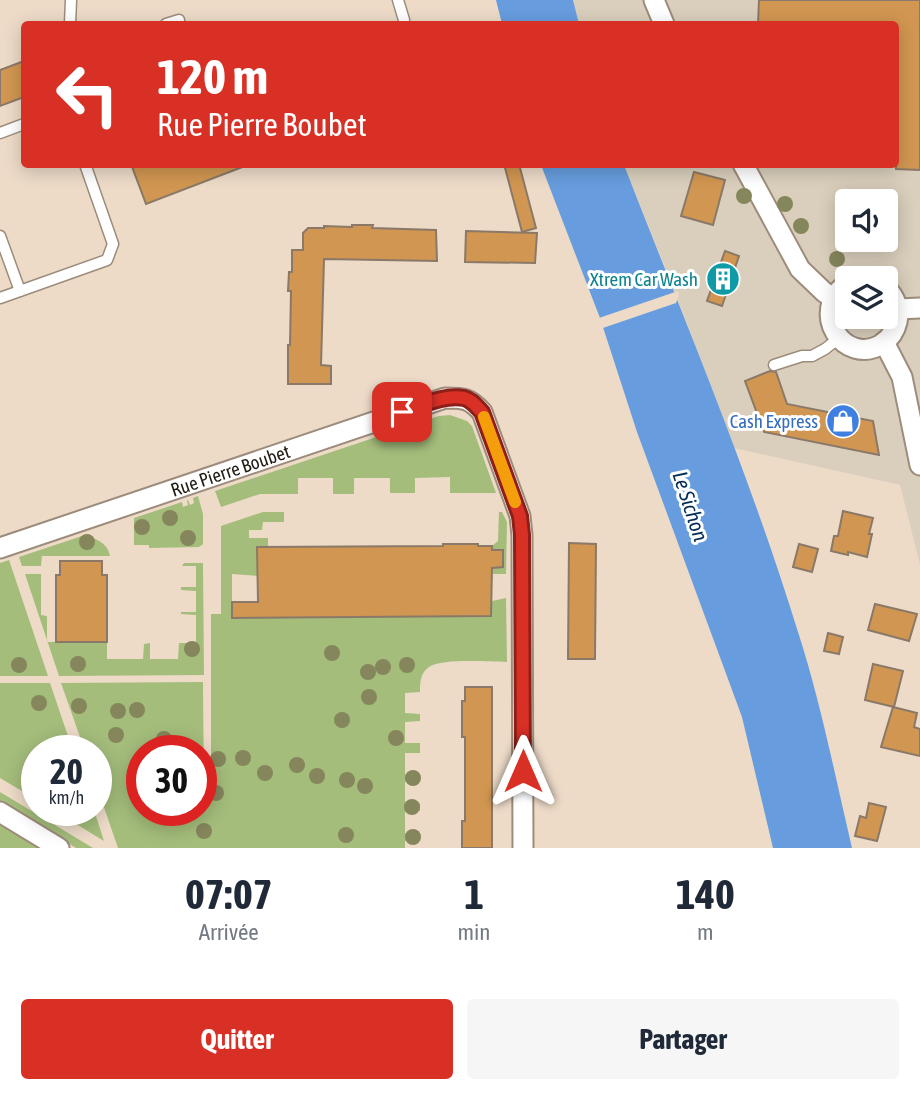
<!DOCTYPE html>
<html lang="fr">
<meta charset="utf-8">
<style>
:root{--surface:#fff;--page:#f6f6f7;--text:#1f2937;--muted:#747a83;--accent:#d93025}
body{margin:0;font-family:"Asap Condensed",sans-serif;background:var(--page);color:var(--text);height:100vh;display:flex;flex-direction:column;font-size:26px;white-space:nowrap}
*{box-sizing:border-box;margin:0}
p{font-size:23px;color:var(--muted)}
.icon{flex:none;width:38px;height:38px;fill:none;stroke:currentColor;stroke-width:2;stroke-linecap:round;stroke-linejoin:round}
.map{position:relative;height:848px;overflow:hidden}
.panel{display:flex;flex-direction:column;background:var(--surface);flex:1}
.panel>*{flex:none}
.top-card{position:absolute;left:21px;top:21px;width:878px;height:147px;border-radius:7px;box-shadow:0 4px 18px #0003;background:#d93025;color:#fff;overflow:hidden}
.tools{position:absolute;left:835px;top:189px;display:grid;gap:14px}
.tools a{display:grid;place-items:center;width:63px;height:63px;border-radius:7px;background:var(--surface);box-shadow:0 4px 18px #0003;font-size:35px}
.speed{position:absolute;left:21px;top:735px;display:flex;gap:14px;font-size:35px;font-weight:700;text-align:center}
.speed>*{display:grid;place-content:center;width:91px;height:91px;border-radius:50%;background:var(--surface);box-shadow:0 4px 18px #0003;line-height:1}
.speed small{font-size:18px;font-weight:400}
.speed .limit{border:10px solid #d22;background:#fff;color:#111}
.pin{position:absolute;display:grid;place-items:center;width:60px;height:60px;color:#fff;margin:-30px;border-radius:14px;box-shadow:0 4px 10px #0006}
.me{position:absolute;width:77px;margin:-38px;rotate:0deg;stroke-linejoin:round;filter:drop-shadow(0 0 5px #0008)}
.turn{display:flex;align-items:center;gap:24px;height:147px;padding:0 21px;font-size:32px}
.turn .icon{width:91px;height:91px;stroke-width:2.5}
.turn b{display:block;font-size:49px;line-height:60px}
.eta{display:flex;justify-content:space-evenly;align-items:center;height:119px;text-align:center}
.eta b{font-size:42px;font-weight:700;line-height:49px}
.cta{display:flex;gap:14px;margin-top:auto;padding:14px 21px}
.cta a{flex:1;height:80px;border-radius:7px;background:var(--accent);color:#fff;font-size:28px;font-weight:700;line-height:80px;text-align:center}
.cta a+a{background:var(--page);color:var(--text)}
.map>svg:first-child{display:block}
.commercial{fill:#dacfbc;fill-rule:evenodd}
.green{fill:#a4bd7b;fill-rule:evenodd}
.water{fill:#679dde}
.pier{fill:#eddbc8}
.building{fill:#d19651;stroke:#8a7968;stroke-width:2}
.lines{fill:none;stroke-linecap:round;stroke-linejoin:round}
.lane-casing{stroke:#9d8c7b;stroke-width:13}
.street-casing{stroke:#9d8c7b;stroke-width:23}
.lane{stroke:#fff;stroke-width:10}
.street{stroke:#fff;stroke-width:19}
.tree{fill:#85865c}
.route-casing{stroke:#8d1f18;stroke-width:18}
.route{stroke:#d93025;stroke-width:12}
.slow{stroke:#f59e0b;stroke-width:12}
.labels{text-anchor:middle;dominant-baseline:central;stroke-width:6;stroke-linejoin:round;paint-order:stroke}
.culture-label{font-size:19px;fill:#0d838f;stroke:#fff;text-anchor:end}
.shop-label{font-size:19px;fill:#366cbe;stroke:#fff;text-anchor:end}
.street-label{font-size:19px;fill:#221b14;stroke:#fff}
.water-label{font-size:21px;font-style:italic;fill:#052d56;stroke:#fff}
</style>
<div class="map">
<svg width="920" height="848" viewBox="0 0 920 848">
<rect width="100%" height="100%" fill="#eddbc8"/>
<path class="commercial" d="M573 0H920V565L900 485 734 448 684 315 624 165 896 164V24H579ZM847 201H886V240H847ZM847 278H886V317H847Z"/>
<g class="green">
<polygon points="450,415 467,421 472,426 496,493 450,493 450,477 415,478 415,493 390,493 390,478 354,478 354,494 333,494 333,478 298,478 298,494 260,494 221,507 215,491 439,416"/>
<polygon points="198,496 203,514 203,544 199,547 149,548 149,545 134,545 134,518 182,502 183,507 188,505 187,500 188,500 190,505 194,503 193,498"/>
<path d="M263 512H284V522H263L262 530H249V538H268V547H257L258 576 232 574V618L491 616 492 601 506 598 507 662C490 662 442 658 429 667 420 673 420 683 420 692L405 693V713L420 714V721L405 722V743H420V753H405V774H420V781L405 782V802L420 803V811L405 812V833H420V841H405V848H118L96 784V751H85L61 683 203 682 204 797H211V614H221V526ZM142 751H201V810H142Z"/>
<polygon points="499,512 502,512 507,522 506,574 493,574 492,568 502,550 492,550 492,546 498,541"/>
<path d="M85 535C96 539 108 543 110 556H42L41 566H22L19 557Z"/>
<polygon points="9,560 48,676 0,676 0,563"/>
<polygon points="184,563 203,563 204,675 59,676 25,574 41,574 41,615 47,616 47,642 107,642 107,659 143,659 144,644 150,643 150,659 178,659 179,643 196,643 196,615 181,614 181,612 196,612 196,591 181,590 181,587 196,587 196,566 182,566"/>
<polygon points="0,683 50,683 73,751 37,751 37,800 0,778"/>
<polygon points="0,792 93,848 76,848 0,801"/>
<polygon points="53,810 94,810 104,841"/>
<polygon points="0,824 39,848 0,848"/>
</g>
<g class="water">
<polygon points="496,0 573,0 579,24 502,24"/>
<path d="M541 165H624C684 319 749 473 798 632 821 703 835 776 852 848H773L742 717 637 432 600 318Z"/>
</g>
<polygon class="pier" points="678,291 679,295 676,303 600,329 596,319"/>
<g class="building">
<polygon points="759,0 920,0 920,170 896,169 896,24 758,24"/>
<polygon points="24,61 24,97 0,106 0,70"/>
<polygon points="131,164 245,164 245,166 146,204"/>
<polygon points="504,164 519,164 536,228 522,232"/>
<polygon points="694,172 725,180 713,225 681,216"/>
<polygon points="352,225 373,225 372,228 436,230 437,261 324,259 321,365 331,366 331,384 288,384 288,345 290,345 291,291 288,291 289,272 292,272 292,250 303,250 303,233 308,228 324,228 324,226 352,227"/>
<polygon points="466,231 537,233 535,263 465,262"/>
<polygon points="725,251 739,256 722,306 707,301"/>
<polygon points="770,371 776,372 787,404 873,421 879,455 764,432 745,381"/>
<polygon points="843,511 873,518 869,534 872,534 867,557 848,552 848,555 831,551 834,536 838,536"/>
<polygon points="569,543 596,544 595,659 568,659"/>
<polygon points="443,544 478,544 478,546 492,546 492,550 503,550 503,567 492,568 491,616 232,618 232,602 258,602 257,547 443,546"/>
<polygon points="799,544 818,549 812,572 793,567"/>
<polygon points="60,561 102,561 102,575 107,575 107,642 56,642 56,575 60,575"/>
<polygon points="875,604 917,614 909,641 868,630"/>
<polygon points="828,633 843,637 839,654 824,651"/>
<polygon points="873,664 903,671 894,707 865,700"/>
<polygon points="465,687 492,687 492,848 462,848 462,821 465,821 465,737 462,737 462,701 465,701"/>
<polygon points="893,707 917,713 914,727 920,729 920,756 881,747"/>
<polygon points="869,803 886,807 877,841 855,836 860,816 866,818"/>
</g>
<g class="lines">
<g class="lane-casing">
<g id="lane">
<polyline points="398,0 404,20"/>
<polyline points="70,24 71,0"/>
<polyline points="166,24 179,20"/>
<polyline points="0,133 24,124"/>
<polyline points="0,236 20,291"/>
<polyline points="0,298 107,260 113,244 85,164"/>
<polyline points="774,365 802,356 812,356 825,349 839,338"/>
</g>
</g>
<g class="street-casing">
<g id="street">
<polyline points="654,0 664,24"/>
<polyline points="743,164 800,269 824,292 833,298"/>
<path d="M847 284C808 311 844 367 882 344 889 339 895 331 897 322 900 309 895 297 886 288"/>
<polyline points="898,309 920,308"/>
<polyline points="884,342 902,377 920,465"/>
<path id="s1" d="M0 548 445 398C464 398 469 398 482 412L520 516 522 535 523 848"/>
<polyline points="0,812 59,848"/>
</g>
</g>
<use href="#lane" class="lane"/>
<use href="#street" class="street"/>
</g>
<g class="tree">
<circle cx="744" cy="196" r="8"/>
<circle cx="785" cy="204" r="8"/>
<circle cx="801" cy="226" r="8"/>
<circle cx="837" cy="259" r="8"/>
<circle cx="170" cy="518" r="8"/>
<circle cx="142" cy="527" r="8"/>
<circle cx="188" cy="538" r="8"/>
<circle cx="87" cy="542" r="8"/>
<circle cx="192" cy="649" r="8"/>
<circle cx="332" cy="653" r="8"/>
<circle cx="78" cy="664" r="8"/>
<circle cx="19" cy="665" r="8"/>
<circle cx="407" cy="665" r="8"/>
<circle cx="383" cy="667" r="8"/>
<circle cx="368" cy="672" r="8"/>
<circle cx="369" cy="697" r="8"/>
<circle cx="39" cy="703" r="8"/>
<circle cx="79" cy="706" r="8"/>
<circle cx="137" cy="710" r="8"/>
<circle cx="118" cy="711" r="8"/>
<circle cx="342" cy="720" r="8"/>
<circle cx="116" cy="735" r="8"/>
<circle cx="396" cy="738" r="8"/>
<circle cx="164" cy="739" r="8"/>
<circle cx="243" cy="758" r="8"/>
<circle cx="218" cy="759" r="8"/>
<circle cx="297" cy="765" r="8"/>
<circle cx="265" cy="773" r="8"/>
<circle cx="317" cy="776" r="8"/>
<circle cx="413" cy="778" r="8"/>
<circle cx="347" cy="780" r="8"/>
<circle cx="365" cy="786" r="8"/>
<circle cx="216" cy="793" r="8"/>
<circle cx="412" cy="807" r="8"/>
<circle cx="204" cy="831" r="8"/>
<circle cx="346" cy="835" r="8"/>
<circle cx="413" cy="837" r="8"/>
</g>
<g class="lines">
<g class="route-casing">
<path id="route" d="M402 412C421 406 444 394 464 398 472 400 476 406 482 412L520 516 522 535 523 771"/>
</g>
<use href="#route" class="route"/>
<polyline class="slow" points="484,417 515,502"/>
</g>
<defs>
<g id="building-disc" transform="scale(1.75)"><circle r="9.5" fill="#0f9aa8" stroke="#fff"/><path d="M-4-6H4V6H1V3H-1V6H-4ZM-2.5-4.3h1.7v1.8h-1.7ZM.8-4.3h1.7v1.8H.8ZM-2.5-1h1.7V.8h-1.7ZM.8-1h1.7V.8H.8Z" fill="#fff"/></g>
<g id="shop-disc" transform="scale(1.75)"><circle r="9.5" fill="#3f7fe0" stroke="#fff"/><path d="M-5-2.5h2.3a2.7 3.5 0 0 1 5.4 0H5L5.5 6h-11ZM-1.5-2.5h3a1.5 2.3 0 0 0-3 0Z" fill="#fff"/></g>
</defs>
<g fill-rule="evenodd">
<use href="#building-disc" x="723" y="279"/>
<use href="#shop-disc" x="843" y="421"/>
</g>
<g class="labels">
<g class="culture-label">
<text x="698" y="279">Xtrem Car Wash</text>
</g>
<g class="shop-label">
<text x="818" y="421">Cash Express</text>
</g>
<g class="street-label">
<text stroke="none"><textPath href="#s1" startOffset="243">Rue Pierre Boubet</textPath></text>
</g>
<g class="water-label">
<text transform="translate(691 506) rotate(72)">Le Sichon</text>
</g>
</g>
</svg>
<div class="tools">
<a><svg class="icon" aria-label="sound" viewBox="0 0 24 24"><path d="M4 9h4l5-4v14l-5-4H4zM17 9q2 3 0 6"/></svg></a>
<a><svg class="icon" aria-label="layers" viewBox="0 0 24 24"><path d="M12 4l9 5-9 5-9-5zM3 14l9 5 9-5"/></svg></a>
</div>
<div class="speed"><div>20<small>km/h</small></div><div class="limit">30</div></div>
<div class="pin" style="left:402px;top:412px;background:#d93025"><svg class="icon" aria-label="arrive" viewBox="0 0 24 24"><path d="M6 21V4h12l-3 4 3 4H6"/></svg></div>
<svg class="me" style="left:523px;top:771px" viewBox="-20 -20 40 40"><path d="M0-17L14 15 0 8-14 15z" fill="#d93025" stroke="#fff" stroke-width="4"/></svg>
<div class="top-card">
<div class="turn"><svg class="icon" aria-label="left" viewBox="0 0 24 24"><path d="M17 20v-9H6M10 6l-5 5 5 5"/></svg><div><b>120 m</b>Rue Pierre Boubet</div></div>
</div>
</div>
<section class="panel">
<div class="eta">
<div><b>07:07</b><p>Arrivée</p></div>
<div><b>1</b><p>min</p></div>
<div><b>140</b><p>m</p></div>
</div>
<div class="cta"><a>Quitter</a><a>Partager</a></div>
</section>
